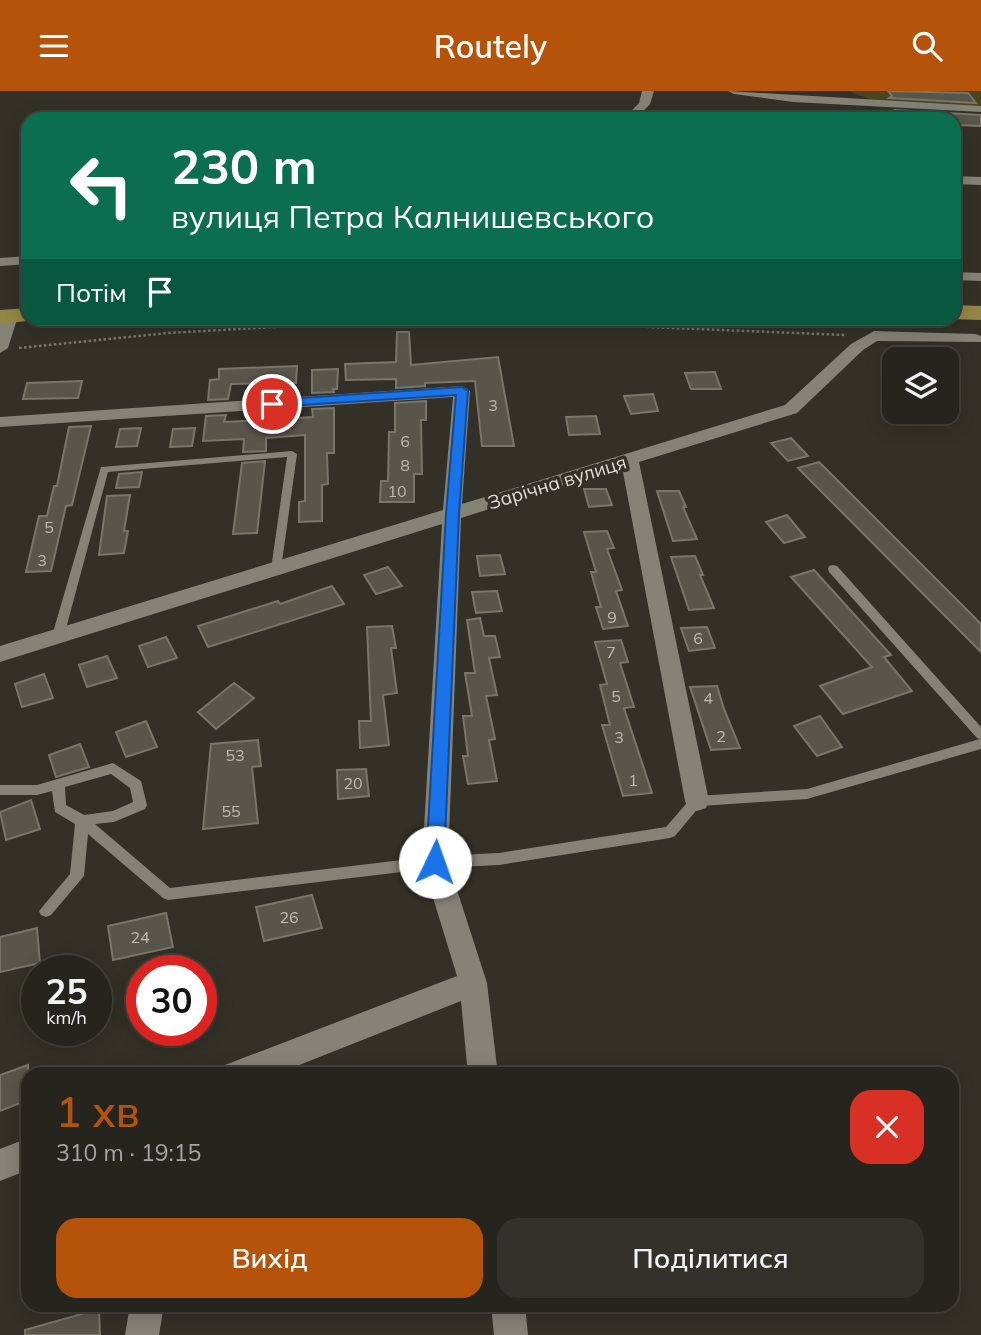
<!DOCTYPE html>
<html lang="uk">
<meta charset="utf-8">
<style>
:root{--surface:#26251d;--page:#32312a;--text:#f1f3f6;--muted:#a4a5a4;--line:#42423b;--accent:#b45309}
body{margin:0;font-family:Mulish,sans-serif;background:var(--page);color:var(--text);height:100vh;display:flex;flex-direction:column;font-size:26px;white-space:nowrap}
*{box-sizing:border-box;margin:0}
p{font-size:23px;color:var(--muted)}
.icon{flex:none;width:38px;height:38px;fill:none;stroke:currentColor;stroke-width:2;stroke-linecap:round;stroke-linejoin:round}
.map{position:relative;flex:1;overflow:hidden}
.panel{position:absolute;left:21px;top:976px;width:938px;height:245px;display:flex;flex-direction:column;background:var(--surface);border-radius:21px;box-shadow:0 4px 18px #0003,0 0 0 2px var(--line)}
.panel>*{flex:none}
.guide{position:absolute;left:21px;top:21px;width:940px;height:214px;border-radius:21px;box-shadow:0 4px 18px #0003,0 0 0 2px var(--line);background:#0b6e4f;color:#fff;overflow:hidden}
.buttons{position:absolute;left:882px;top:256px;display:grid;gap:14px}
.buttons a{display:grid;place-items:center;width:77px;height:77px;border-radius:14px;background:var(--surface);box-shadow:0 4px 18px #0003,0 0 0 2px var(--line);font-size:35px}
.speed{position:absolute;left:21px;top:864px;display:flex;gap:14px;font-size:35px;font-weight:700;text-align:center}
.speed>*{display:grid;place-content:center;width:91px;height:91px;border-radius:50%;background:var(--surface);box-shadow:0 4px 18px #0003,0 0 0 2px var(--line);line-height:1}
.speed small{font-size:18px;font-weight:400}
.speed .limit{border:10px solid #d22;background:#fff;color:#111}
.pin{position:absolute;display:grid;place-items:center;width:60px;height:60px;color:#fff;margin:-30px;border:4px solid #fff;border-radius:50%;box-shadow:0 2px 7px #0007}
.me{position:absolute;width:77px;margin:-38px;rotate:3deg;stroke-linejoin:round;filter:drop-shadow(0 0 5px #0008)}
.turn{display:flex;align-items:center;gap:24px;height:147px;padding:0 35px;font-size:32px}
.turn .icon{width:91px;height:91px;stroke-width:2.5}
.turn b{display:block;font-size:49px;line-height:60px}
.then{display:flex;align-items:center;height:66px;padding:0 35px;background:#0003;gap:14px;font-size:26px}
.round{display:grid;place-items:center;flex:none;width:74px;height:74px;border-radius:21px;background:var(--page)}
.head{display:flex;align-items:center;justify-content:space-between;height:119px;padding:0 35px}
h1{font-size:42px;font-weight:600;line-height:52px;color:var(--accent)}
.action{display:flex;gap:14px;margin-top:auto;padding:14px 35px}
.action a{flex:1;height:80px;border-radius:21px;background:var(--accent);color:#fff;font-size:28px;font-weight:600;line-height:80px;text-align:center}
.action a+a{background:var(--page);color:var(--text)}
header{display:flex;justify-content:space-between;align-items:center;height:91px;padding:0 35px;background:var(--accent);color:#fff;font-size:32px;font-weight:600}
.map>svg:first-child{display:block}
.green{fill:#4c441f}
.building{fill:#58564b;stroke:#78756a;stroke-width:2}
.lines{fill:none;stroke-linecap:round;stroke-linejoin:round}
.path{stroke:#7a7870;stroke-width:2.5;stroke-dasharray:2.5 2.5;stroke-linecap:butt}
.service{fill:#858378;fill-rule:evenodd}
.minor{fill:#858378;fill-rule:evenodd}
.primary{fill:#938646;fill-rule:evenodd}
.route{fill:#1a73e8;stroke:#114b97;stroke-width:2}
.labels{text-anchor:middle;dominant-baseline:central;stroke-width:7;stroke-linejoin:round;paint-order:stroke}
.number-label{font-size:16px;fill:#bcbbb4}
.street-label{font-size:19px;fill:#deddd7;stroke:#333127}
</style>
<header><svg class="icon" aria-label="menu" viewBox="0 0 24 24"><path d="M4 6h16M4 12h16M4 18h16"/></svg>Routely<svg class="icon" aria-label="search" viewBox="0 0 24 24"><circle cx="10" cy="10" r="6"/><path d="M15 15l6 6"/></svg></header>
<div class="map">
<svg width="981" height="1244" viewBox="0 0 981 1244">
<rect width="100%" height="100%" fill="#333127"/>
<polygon class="green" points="849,0 981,0 981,15 879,12"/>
<g class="building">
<polygon points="888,0 968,2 976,12 889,7 892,5"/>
<polygon points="895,19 981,24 981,35 954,34 954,28 899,28"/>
<polygon points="397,241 409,241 411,274 498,266 514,355 482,355 475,290 425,292 425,295 396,297 396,288 346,289 345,273 396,271"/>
<polygon points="297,275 296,292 231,293 228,308 208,309 210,289 219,288 219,278"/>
<polygon points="338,278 337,298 333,298 334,301 312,302 312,279"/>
<polygon points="715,281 721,298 691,298 685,282"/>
<polygon points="82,290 78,307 23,308 27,292"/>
<polygon points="653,303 658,320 631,323 624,305"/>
<polygon points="426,310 426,329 421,329 422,383 414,383 414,411 380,411 381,390 388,390 389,341 395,341 395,312"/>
<polygon points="334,317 334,362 327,362 328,393 322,394 322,430 299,431 299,411 305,410 305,344 266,347 266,360 243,361 244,348 203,350 206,325 226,324 224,331 245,330 313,326 312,318"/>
<polygon points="596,325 600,343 569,344 566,326"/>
<polygon points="91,335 72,414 66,415 51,480 26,481 39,425 47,425 54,395 57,395 69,336"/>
<polygon points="141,337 137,355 116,356 120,338"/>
<polygon points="195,337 192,355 170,356 173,338"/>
<polygon points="791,347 808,365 788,370 771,352"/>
<polygon points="265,370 257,442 233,443 242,372"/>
<polygon points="819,371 981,533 981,561 798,377"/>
<polygon points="142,381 139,396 116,397 119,383"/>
<polygon points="584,398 606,398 612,414 589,416"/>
<polygon points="657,400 679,400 686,416 683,416 697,448 673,450"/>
<polygon points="130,404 124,440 128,440 124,462 99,464 107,405"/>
<polygon points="787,424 805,446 784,452 766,431"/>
<polygon points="607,440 614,457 607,458 622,499 616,500 628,535 603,538 596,516 601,516 591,481 596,481 584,441"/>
<polygon points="500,464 505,483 480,485 477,465"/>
<polygon points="695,465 703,484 700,484 714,517 689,519 671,466"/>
<polygon points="388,476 402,495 376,503 364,484"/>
<polygon points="814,479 891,564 884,566 912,600 843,623 820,595 872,576 791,486"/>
<polygon points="332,495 344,513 208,556 198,535 278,510 280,513"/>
<polygon points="497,500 502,520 476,522 472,501"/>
<polygon points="480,527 484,545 495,545 500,566 489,567 497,604 486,605 495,648 489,649 497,690 468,693 463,665 468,665 463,625 472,625 465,582 475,582 467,529"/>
<polygon points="392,535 396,557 391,557 397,602 383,604 389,654 360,657 359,630 371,630 367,536"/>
<polygon points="707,536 715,557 689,560 681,537"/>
<polygon points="166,546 177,567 148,576 139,555"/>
<polygon points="621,549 628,571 620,572 634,616 624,617 652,702 623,705 602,634 610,634 600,594 607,593 595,551"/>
<polygon points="107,565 117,587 87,596 79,574"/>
<polygon points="44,583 53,607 22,616 15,593"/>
<polygon points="234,592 254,607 216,638 198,621"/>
<polygon points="717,595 724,618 740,657 711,659 690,596"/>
<polygon points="820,625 842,656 817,665 794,635"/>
<polygon points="146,630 157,656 126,666 116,641"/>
<polygon points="258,649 261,675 252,676 258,732 203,738 211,653"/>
<polygon points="80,653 89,676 56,686 49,664"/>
<polygon points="366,678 369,705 338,708 337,679"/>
<polygon points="31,709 40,738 6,749 0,721"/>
<polygon points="312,804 322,837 264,850 256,816"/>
<polygon points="166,822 173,856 113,869 108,835"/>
<polygon points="37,837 40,872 0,881 0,846"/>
<polygon points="28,974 28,1009 0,1020 0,984"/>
<polygon points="99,1218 100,1244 25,1244 25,1239"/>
</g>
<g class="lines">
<g class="path">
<polyline points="452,228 845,244"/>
<polyline points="19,257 168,242 417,228"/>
</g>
<g class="service">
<polygon points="292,360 297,363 281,478 276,482 271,478 287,366 108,381 64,545 58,549 54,548 52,545 101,376"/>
<path d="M833 474 837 475 981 636V658L807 708 700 715 675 745 670 747 499 774 435 777 168 809 163 807 88 743 84 785 51 824 46 826 41 824 39 820 70 783 75 733 55 721 52 700 37 704H0V694H37L113 672 141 690 147 714 145 718 114 731 95 733 170 797 435 765 499 762 666 736 692 706 697 705 807 698 980 648 977 647 829 481 828 478 829 475ZM111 683 130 697 133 711 113 720 84 724 66 714 65 696Z"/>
</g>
<g class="minor">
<polygon points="642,0 654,0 650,13 636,28 624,28 639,12"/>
<polygon points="728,0 981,15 981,21 793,11 734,3"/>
<polygon points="71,22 90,26 92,28 67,27 67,23"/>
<polygon points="954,85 981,86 981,94 954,93"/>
<polygon points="28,165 28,173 0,175 0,167"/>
<polygon points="954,181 981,182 981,190 954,189"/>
<polygon points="10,220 18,225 8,257 0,262 0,232 5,222"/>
<polygon points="874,240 975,243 981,245 981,251 877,250 863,259 797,322 639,371 709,710 706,717 697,720 688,717 685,710 622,376 461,427 448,771 487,892 498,984 468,984 461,910 274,984 220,984 225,974 457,885 422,771 442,433 0,571 0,555 443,419 453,306 0,336 0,326 462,295 470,300 462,413 785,314 851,253"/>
<polygon points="28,1047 28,1079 0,1090 0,1058"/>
<polygon points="130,1214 164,1214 159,1244 125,1244"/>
<polygon points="491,1214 525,1214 528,1244 494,1244"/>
</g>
<g class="primary">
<polygon points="954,214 981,215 981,229 950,228 954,228"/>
<polygon points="28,217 28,228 38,228 37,229 0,233 0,219"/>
</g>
</g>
<polygon class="route" points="462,296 468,300 459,423 444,771 441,776 435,778 428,776 426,771 446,423 456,304 272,316 266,313 272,309"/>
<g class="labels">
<g class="number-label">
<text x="493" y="314">3</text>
<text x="405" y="350">6</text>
<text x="405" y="374">8</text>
<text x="397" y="400">10</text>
<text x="49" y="436">5</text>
<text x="42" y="469">3</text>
<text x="612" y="526">9</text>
<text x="698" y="547">6</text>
<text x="611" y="561">7</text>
<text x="616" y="605">5</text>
<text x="708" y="607">4</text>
<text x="721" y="645">2</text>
<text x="619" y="646">3</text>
<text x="235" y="664">53</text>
<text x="633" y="689">1</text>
<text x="353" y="692">20</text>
<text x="231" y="720">55</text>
<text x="289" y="826">26</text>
<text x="140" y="846">24</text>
</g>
<g class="street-label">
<text transform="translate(557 391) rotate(-17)">Зарічна вулиця</text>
</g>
</g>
</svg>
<div class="buttons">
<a><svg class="icon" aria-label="layers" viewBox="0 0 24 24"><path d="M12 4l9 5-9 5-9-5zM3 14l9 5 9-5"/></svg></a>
</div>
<div class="speed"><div>25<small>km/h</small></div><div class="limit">30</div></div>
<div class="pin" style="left:272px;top:313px;background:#d93025"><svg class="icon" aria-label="arrive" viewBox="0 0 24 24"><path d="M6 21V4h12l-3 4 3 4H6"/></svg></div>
<svg class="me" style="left:435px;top:771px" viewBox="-20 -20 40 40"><circle r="19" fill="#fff"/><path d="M0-13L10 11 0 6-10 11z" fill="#1a73e8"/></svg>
<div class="guide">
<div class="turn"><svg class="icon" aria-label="left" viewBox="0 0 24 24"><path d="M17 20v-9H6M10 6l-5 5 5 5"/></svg><div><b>230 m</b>вулиця Петра Калнишевського</div></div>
<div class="then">Потім<svg class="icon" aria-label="arrive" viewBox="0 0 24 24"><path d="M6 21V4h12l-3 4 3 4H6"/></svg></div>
</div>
<section class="panel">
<div class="head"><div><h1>1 хв</h1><p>310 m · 19:15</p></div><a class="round" style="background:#d93025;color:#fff"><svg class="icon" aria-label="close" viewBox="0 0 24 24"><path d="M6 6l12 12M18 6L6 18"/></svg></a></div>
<div class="action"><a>Вихід</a><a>Поділитися</a></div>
</section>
</div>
